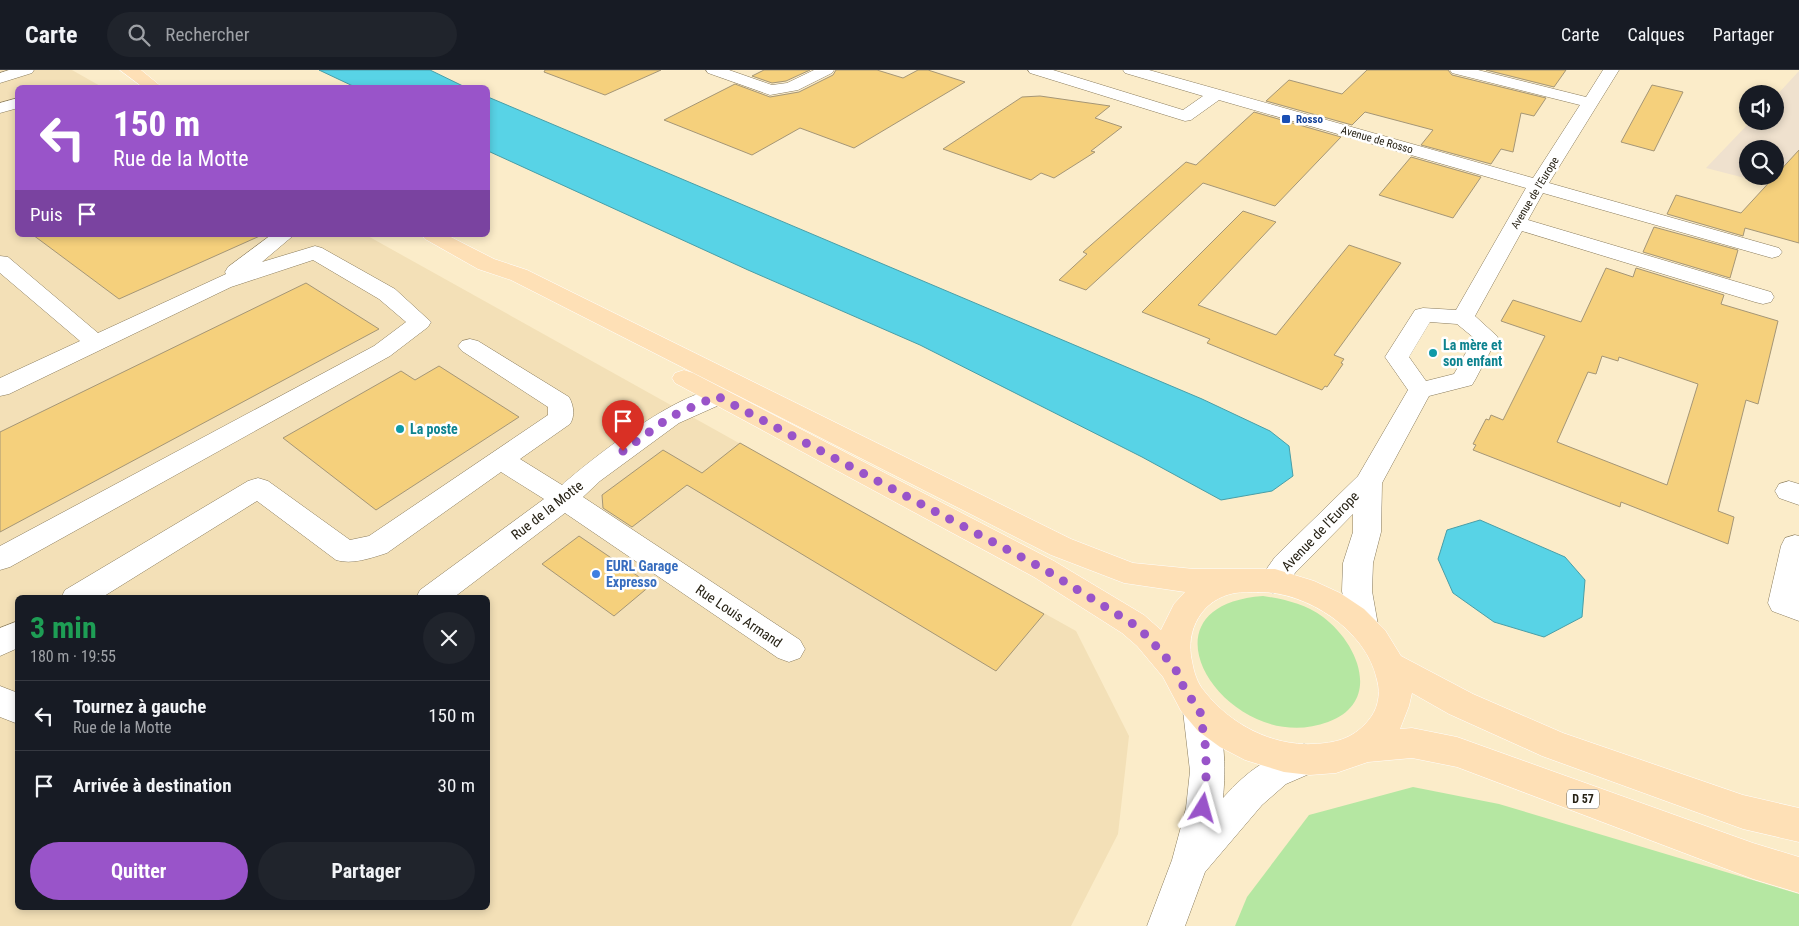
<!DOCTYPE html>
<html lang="fr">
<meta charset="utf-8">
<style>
:root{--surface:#171b24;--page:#20242c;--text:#f1f3f6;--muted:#9ea1a6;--line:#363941;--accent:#9954c9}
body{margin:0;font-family:"Roboto Condensed",sans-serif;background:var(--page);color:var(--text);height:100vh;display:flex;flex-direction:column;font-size:19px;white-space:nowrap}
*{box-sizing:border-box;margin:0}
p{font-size:16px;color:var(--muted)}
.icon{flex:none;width:28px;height:28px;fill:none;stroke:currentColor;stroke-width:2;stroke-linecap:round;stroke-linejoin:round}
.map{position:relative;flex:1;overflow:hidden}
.drawer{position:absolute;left:15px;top:525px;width:475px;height:315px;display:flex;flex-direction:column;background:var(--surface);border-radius:8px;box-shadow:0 2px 8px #0003}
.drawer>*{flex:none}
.banner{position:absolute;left:15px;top:15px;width:475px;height:152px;border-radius:8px;box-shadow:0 2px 8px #0003;background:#9954c9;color:#fff;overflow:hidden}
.buttons{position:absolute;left:1739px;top:15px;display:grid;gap:10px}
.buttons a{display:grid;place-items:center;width:45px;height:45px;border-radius:50%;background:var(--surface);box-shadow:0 2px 8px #0003;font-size:25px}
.pin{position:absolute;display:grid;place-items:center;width:42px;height:42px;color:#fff;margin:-51px -21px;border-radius:50% 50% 50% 0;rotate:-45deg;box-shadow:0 0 5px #0007}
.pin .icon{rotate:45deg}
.me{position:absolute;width:55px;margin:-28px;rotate:8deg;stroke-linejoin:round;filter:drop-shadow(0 0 4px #0008)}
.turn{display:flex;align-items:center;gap:18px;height:105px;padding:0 15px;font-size:22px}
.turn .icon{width:65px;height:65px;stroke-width:2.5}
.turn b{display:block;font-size:35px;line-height:42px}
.then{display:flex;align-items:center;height:48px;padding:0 15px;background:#0003;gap:10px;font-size:19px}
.round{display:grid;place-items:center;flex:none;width:52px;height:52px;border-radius:26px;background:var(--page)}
.headline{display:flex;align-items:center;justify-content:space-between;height:85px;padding:0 15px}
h1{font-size:30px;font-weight:700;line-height:38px;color:#1e9e55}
.button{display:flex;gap:10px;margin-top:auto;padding:10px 15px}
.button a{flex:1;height:58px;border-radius:30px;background:var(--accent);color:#fff;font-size:20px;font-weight:700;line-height:58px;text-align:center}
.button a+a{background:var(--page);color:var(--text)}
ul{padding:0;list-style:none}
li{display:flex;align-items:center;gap:15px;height:70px;padding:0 15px;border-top:1px solid var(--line)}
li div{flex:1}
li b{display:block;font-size:19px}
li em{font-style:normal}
header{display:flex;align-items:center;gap:30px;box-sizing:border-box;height:70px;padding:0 25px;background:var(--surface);border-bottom:1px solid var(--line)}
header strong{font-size:24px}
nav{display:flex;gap:28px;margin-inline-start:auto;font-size:18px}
.search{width:350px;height:45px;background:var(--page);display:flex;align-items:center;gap:12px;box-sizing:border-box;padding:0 18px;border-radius:28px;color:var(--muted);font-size:19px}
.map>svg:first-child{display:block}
.built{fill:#f3e0b7;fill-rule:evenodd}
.education{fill:#efe1ce;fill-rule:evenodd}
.green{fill:#b5e7a2}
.water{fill:#58d3e6;stroke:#499ea7}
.building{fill:#f5d07c;stroke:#a59676;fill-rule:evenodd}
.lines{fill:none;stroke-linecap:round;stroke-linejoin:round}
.minor-casing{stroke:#897b5c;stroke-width:1}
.major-casing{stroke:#fff;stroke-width:1}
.minor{fill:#fff;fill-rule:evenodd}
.major{fill:#fee0b6;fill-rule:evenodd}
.route{stroke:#9954c9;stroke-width:9;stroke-dasharray:0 16.2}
.transit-dot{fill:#1a4fb4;stroke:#fff;stroke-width:2}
.culture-dot{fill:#0f9aa8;stroke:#fff;stroke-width:2}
.shop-dot{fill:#3f7fe0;stroke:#fff;stroke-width:2}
.labels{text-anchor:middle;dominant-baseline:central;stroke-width:5;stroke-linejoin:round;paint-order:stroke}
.far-transit-label{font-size:11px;font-weight:bold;fill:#164399;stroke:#fff;text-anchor:start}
.far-street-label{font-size:11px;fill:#272215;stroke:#fff}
.shield{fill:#fff;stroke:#68645b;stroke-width:1}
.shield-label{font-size:12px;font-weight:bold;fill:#272215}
.culture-label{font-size:14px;font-weight:bold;fill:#0d838f;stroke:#fff;text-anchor:start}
.street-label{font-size:14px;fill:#272215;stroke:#fff}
.shop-label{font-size:14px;font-weight:bold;fill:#366cbe;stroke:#fff;text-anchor:start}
</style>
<header>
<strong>Carte</strong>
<div class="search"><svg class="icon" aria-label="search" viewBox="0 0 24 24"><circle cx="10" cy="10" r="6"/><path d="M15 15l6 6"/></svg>Rechercher</div>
<nav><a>Carte</a><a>Calques</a><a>Partager</a></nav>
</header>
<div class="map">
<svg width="1799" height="856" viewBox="0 0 1799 856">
<rect width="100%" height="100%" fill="#fbecc9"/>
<path class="built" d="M0 0H72L102 17 18 18V165H366L1076 561 1129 666 1118 764 1071 856H0ZM18 528H488V838H18Z"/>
<path class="education" d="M1799 1V122L1706 98 1751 51H1775V27ZM1748 79H1775V106H1748Z"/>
<g class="green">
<path d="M1263 526C1284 529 1305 534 1323 547 1358 573 1383 632 1328 652 1230 689 1127 536 1263 526Z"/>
<polygon points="1413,717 1499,734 1799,824 1799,856 1235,856 1247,827 1309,745"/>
</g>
<g class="water">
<polygon points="319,0 430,0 465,17 355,17"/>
<polygon points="488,27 1202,329 1270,361 1289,376 1293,406 1272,421 1221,430 1142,387 920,275 748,200 488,81"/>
<polygon points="1480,450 1565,487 1585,510 1582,547 1544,567 1494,552 1453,523 1438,489 1447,460"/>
</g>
<g class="building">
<polygon points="545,0 661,0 605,25 544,2"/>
<polygon points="764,0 810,0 786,11 772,13 752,6"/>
<polygon points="836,0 877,0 903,8 918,0 928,0 965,12 854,78 800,58 752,85 664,50 735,14 770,27 799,22 833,5"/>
<polygon points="1367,0 1448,0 1452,5 1546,28 1534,46 1521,43 1513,82 1501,79 1491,94 1421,75 1433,60 1365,42 1352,55 1266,31 1289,10 1342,24"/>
<polygon points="1486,0 1566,0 1554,17"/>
<polygon points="1652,15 1683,22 1654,81 1621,72"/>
<polygon points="1040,26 1110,36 1095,48 1122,57 1091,81 1095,82 1054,108 1041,103 1031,110 943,79 1022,27"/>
<polygon points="1254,42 1341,67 1275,136 1203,113 1086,220 1059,210 1087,184 1083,182 1186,92 1196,95"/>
<polygon points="1799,80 1799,173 1745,158 1743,166 1667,144 1676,125 1741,143"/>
<polygon points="1411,87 1481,107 1453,148 1379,125"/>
<polygon points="1243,141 1276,152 1198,235 1276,265 1349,175 1401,193 1334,285 1344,289 1341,293 1343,294 1327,317 1325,316 1322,320 1207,273 1210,269 1142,242"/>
<polygon points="1654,157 1738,180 1730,208 1643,182"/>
<polygon points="33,165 262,165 119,229"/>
<path d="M1606 198 1633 207 1636 198 1724 225 1721 234 1778 251 1758 334 1746 330 1718 441 1734 447 1728 474 1621 432 1620 437 1473 380 1476 375 1473 374 1486 349 1489 350 1491 345 1503 350 1545 266 1501 251 1513 230 1581 252ZM1602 286 1618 291 1619 287 1698 314 1667 415 1557 372 1588 302 1596 304Z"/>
<polygon points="306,213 379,259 0,462 0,362"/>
<polygon points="439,296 519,347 376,440 283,368 401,301 415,310"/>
<polygon points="740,373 1044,544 996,601 687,415 632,457 603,438 602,425 663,380 702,403"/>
<polygon points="579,466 651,515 614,546 542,494"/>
</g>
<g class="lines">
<g class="minor-casing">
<g id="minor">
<polygon points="9,0 34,0 32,3 0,13 0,3"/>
<polygon points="706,0 729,0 772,15 787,13 814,0 834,0 832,3 798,20 770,25 708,3"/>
<path d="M1028 0H1053L1183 40 1203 26 1125 3 1123 0H1149L1533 108 1580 35 1452 3 1450 0H1478L1586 27 1603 0H1619L1549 113 1779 178 1782 182 1779 186 1772 188 1543 123 1528 150 1771 222 1774 227 1771 232 1763 234 1755 232 1522 161 1475 246 1498 267 1475 310 1472 315 1429 326 1382 413 1381 462 1373 493 1372 521 1378 555 1374 564 1363 567 1352 564 1348 555 1342 521 1343 493 1353 462V444L1295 503 1284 519 1273 523 1262 519 1258 511 1275 487 1358 406 1408 320 1385 287 1415 240 1423 238 1456 240 1526 118 1219 30 1191 50 1185 51 1030 3ZM1430 252 1457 254 1474 268 1454 304 1426 311 1409 287Z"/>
<polygon points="18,28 18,38 0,43 0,33"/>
<polygon points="271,165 294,165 262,192 315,176 322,178 395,219 431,252 428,257 390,286 10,497 0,500 0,476 374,276 406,252 379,229 313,190 231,217 9,324 0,326 0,308 80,271 0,203 0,186 8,187 98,263 226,204 225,202 228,197"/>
<path d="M470 269 478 271 569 327C574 336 575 346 570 354L520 389 562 415C590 390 690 311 726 320L729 326 726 332 679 353 600 411 583 427 800 570 805 579 800 588 789 592 778 588 565 443 453 528H416L420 520 544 429 501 402 387 483C371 488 352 495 336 490L257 431 101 528H61L65 520 248 411 258 408 268 411 350 470 369 466 548 345V337L462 281 458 276 462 271Z"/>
<polygon points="1789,411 1799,414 1799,435 1779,428 1775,421 1779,414"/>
<polygon points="1795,465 1799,466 1799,551 1772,541 1768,533 1781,476 1785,468"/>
<polygon points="18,551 18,578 0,586 0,558"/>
<polygon points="0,616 18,623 18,654 0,647"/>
<path d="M1200 627 1212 631C1225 659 1226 698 1223 728 1250 698 1266 689 1304 674L1316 679 1321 690 1316 701 1286 714 1262 735 1205 802 1185 856H1147L1172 790 1186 738 1190 701 1183 641 1188 631Z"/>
</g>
</g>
<g class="major-casing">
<g id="major">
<polygon points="120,0 141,0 163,18 144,18"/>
<path d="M422 165H447L494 189 527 200 1071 469 1133 493 1194 499H1275L1314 511 1340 523 1364 539 1385 560 1401 586 1473 624 1563 663 1743 725 1799 738V772L1743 759 1542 686 1449 644 1412 623 1409 636 1400 659 1412 658 1457 667 1753 773 1799 787V823L1753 809 1457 697 1412 688 1368 692 1336 703 1310 705 1284 702 1245 690 1220 677 1198 661 1181 641 1163 607 1137 576 1122 563 1034 507 675 313 672 308 675 303 684 300 693 303 1054 491 1144 545 1161 560 1174 534 1185 522 1124 513 1051 485 511 210 478 199 425 169ZM1258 522C1307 521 1367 561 1377 610 1381 625 1378 640 1367 652 1352 669 1335 673 1313 674 1272 676 1230 654 1205 622 1197 613 1194 602 1192 591 1185 560 1202 529 1235 523 1242 522 1250 522 1258 522Z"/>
</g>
</g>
<use href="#minor" class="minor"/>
<use href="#major" class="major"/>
</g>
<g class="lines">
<polyline class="route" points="623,381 670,347 717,326 1044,499 1133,554 1148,567 1175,598 1185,620 1200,641 1206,680 1206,721 1203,738"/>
</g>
<rect class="transit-dot" x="1281" y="44" width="10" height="10" rx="2.5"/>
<g class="culture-dot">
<circle cx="1433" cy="283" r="5"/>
<circle cx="400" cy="359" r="5"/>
</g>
<circle class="shop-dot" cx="596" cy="504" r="5"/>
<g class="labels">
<g class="far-transit-label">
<text x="1296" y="49">Rosso</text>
</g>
<g class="far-street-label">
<text transform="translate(1377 70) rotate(16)">Avenue de Rosso</text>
<text transform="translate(1535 123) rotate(-59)">Avenue de l'Europe</text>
</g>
<rect class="shield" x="1567" y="719.5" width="32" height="19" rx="4"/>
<g class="shield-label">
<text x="1583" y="729">D 57</text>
</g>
<g class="culture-label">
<text x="1443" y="275">La mère et<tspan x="1443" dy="16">son enfant</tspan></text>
<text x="410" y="359">La poste</text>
</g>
<g class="street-label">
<text transform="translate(547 440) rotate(-38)">Rue de la Motte</text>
<text transform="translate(1320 461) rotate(-46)">Avenue de l'Europe</text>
<text transform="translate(739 546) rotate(34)">Rue Louis Armand</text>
</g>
<g class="shop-label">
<text x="606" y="496">EURL Garage<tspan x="606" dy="16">Expresso</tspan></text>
</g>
</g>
</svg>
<div class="buttons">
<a><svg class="icon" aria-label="sound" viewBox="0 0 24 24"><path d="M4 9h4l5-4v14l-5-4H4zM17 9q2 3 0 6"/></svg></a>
<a><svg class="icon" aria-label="search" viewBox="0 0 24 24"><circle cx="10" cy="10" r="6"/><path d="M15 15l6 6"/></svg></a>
</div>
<div class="pin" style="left:623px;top:381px;background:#d93025"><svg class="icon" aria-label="arrive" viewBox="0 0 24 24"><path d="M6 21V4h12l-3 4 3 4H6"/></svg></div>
<svg class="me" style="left:1203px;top:738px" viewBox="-20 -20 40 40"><path d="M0-17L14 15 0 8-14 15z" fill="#9954c9" stroke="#fff" stroke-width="4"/></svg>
<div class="banner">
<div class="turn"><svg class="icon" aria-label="left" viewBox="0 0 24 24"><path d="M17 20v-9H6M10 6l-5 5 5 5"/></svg><div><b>150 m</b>Rue de la Motte</div></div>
<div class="then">Puis<svg class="icon" aria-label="arrive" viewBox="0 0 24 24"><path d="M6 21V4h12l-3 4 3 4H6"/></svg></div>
</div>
<section class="drawer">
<div class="headline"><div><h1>3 min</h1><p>180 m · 19:55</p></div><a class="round"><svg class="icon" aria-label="close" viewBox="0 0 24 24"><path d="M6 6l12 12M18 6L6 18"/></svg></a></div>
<ul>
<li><svg class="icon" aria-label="left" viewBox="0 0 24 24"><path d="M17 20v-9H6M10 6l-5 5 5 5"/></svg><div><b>Tournez à gauche</b><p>Rue de la Motte</p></div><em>150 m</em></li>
<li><svg class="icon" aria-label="arrive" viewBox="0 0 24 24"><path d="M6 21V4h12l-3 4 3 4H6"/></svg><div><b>Arrivée à destination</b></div><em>30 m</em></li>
</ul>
<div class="button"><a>Quitter</a><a>Partager</a></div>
</section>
</div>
